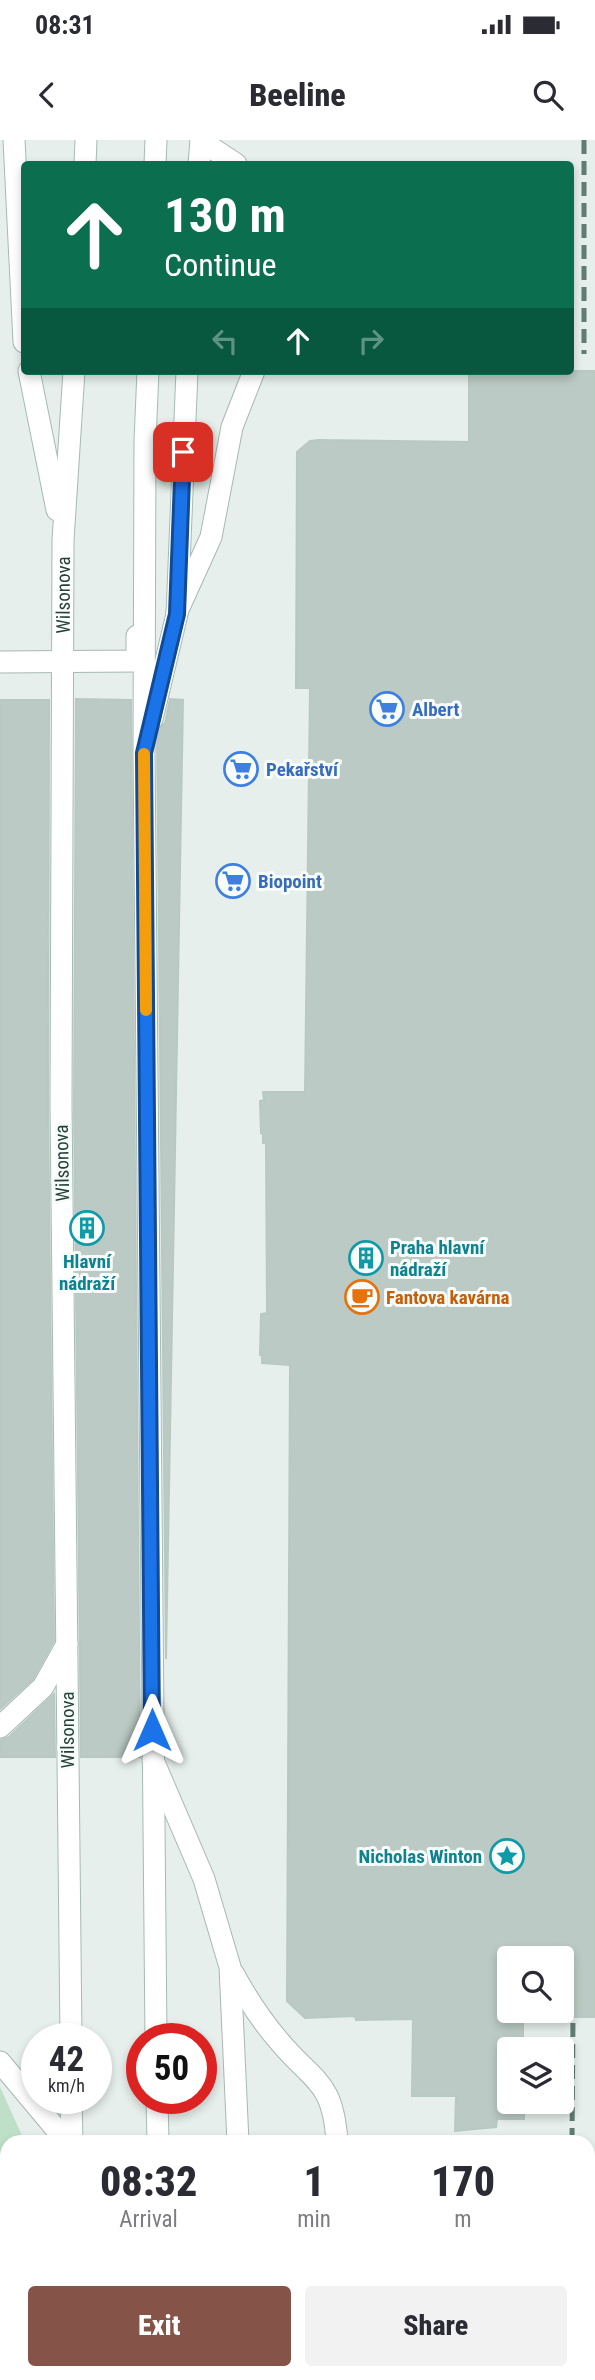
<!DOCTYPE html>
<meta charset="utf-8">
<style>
:root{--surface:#fff;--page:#f2f2f3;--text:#2b2b33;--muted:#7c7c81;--accent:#855347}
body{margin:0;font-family:"Roboto Condensed",sans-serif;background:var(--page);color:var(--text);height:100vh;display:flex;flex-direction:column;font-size:26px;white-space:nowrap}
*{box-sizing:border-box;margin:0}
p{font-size:23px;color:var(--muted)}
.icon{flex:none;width:38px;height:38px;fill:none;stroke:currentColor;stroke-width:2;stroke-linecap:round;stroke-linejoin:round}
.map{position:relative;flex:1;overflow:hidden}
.drawer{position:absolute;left:0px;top:1995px;width:595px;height:245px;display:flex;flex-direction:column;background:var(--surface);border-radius:21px 21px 0 0;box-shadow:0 4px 10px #0003}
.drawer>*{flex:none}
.hud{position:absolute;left:21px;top:21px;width:553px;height:214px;border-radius:7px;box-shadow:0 4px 10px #0003;background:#0b6e4f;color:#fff;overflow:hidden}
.controls{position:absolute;left:497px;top:1806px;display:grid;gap:14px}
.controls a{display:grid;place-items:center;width:77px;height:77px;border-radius:7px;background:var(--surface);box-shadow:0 4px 10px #0003;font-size:35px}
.speed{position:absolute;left:21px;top:1883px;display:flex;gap:14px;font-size:35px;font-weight:700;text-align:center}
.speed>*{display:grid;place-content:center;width:91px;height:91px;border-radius:50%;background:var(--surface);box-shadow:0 4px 10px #0003;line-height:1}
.speed small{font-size:18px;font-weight:400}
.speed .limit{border:10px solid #d22;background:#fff;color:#111}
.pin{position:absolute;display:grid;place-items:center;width:60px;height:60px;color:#fff;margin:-30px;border-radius:14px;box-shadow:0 4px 10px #0006}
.me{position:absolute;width:77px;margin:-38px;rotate:0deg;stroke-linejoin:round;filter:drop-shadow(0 0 5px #0008)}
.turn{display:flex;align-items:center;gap:24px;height:147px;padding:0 28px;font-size:32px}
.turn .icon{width:91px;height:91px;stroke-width:2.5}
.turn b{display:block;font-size:49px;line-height:60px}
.lanes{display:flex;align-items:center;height:66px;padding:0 28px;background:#0003;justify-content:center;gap:35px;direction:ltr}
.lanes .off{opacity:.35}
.eta{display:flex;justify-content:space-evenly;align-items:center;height:119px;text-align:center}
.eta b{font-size:42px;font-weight:800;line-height:49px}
.action{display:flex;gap:14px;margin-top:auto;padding:14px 28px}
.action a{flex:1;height:80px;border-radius:7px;background:var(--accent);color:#fff;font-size:28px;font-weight:800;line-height:80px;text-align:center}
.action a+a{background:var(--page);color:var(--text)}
.status{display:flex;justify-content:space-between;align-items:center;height:49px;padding:0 35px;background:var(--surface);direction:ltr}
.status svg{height:19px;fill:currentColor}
header{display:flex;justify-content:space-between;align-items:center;height:91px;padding:0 28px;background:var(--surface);font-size:32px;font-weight:800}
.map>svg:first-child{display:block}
.green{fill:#bfe0c8}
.building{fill:#bbcac4;stroke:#b8c9c2;stroke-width:2;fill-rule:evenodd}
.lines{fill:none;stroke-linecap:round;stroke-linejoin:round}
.lane-casing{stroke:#a8b8b2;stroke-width:23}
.secondary-casing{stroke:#a4bbb3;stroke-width:23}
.lane{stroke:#fff;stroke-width:21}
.secondary{stroke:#fff;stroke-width:21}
.rail{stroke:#5f7d75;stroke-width:5;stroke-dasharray:14 7;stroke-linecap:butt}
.route-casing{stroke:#114b97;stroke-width:18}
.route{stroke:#1a73e8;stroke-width:12}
.slow{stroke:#f59e0b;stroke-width:12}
.labels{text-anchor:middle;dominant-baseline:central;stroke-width:6;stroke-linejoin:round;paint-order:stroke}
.street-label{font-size:19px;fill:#24423a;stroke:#f7fbf9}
.shop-label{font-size:19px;font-weight:bold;fill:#366cbe;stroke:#f7fbf9;text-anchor:start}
.culture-label{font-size:19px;font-weight:bold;fill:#0d838f;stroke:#f7fbf9;text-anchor:start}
.food-label{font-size:19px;font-weight:bold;fill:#c56008;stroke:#f7fbf9;text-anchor:start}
</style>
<div class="status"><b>08:31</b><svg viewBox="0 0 49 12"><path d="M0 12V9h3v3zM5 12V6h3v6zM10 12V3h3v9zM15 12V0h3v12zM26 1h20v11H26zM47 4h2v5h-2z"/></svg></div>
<header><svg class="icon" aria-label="back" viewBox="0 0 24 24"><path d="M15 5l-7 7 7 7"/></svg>Beeline<svg class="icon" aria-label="search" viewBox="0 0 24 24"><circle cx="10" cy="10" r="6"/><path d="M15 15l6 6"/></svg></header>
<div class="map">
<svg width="595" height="2240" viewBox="0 0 595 2240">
<rect width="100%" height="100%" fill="#e6efeb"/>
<polygon class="green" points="0,1947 25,2002 7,2002 7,2233 18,2233 18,2240 0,2240"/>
<g class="building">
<path d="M469 231H595V1877H523V1909H509V1962H524V1979H497L496 1987 455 1991 456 1956H412L413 1879 356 1880 355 1876 305 1878 287 1861 290 1225 262 1223V1216L260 1215 261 1174 267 1173 266 1003H263V994L261 993 260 961 264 960 263 952H305L310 548H296L297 312 310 301 319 300 469 302ZM509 1818H562V1871H509Z"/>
<polygon points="76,559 131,560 140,1617 81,1617 74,964"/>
<polygon points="170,559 183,560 166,1519 157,591 165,583"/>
<polygon points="0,560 49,560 48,964 54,1501 33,1539 0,1569"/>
<polygon points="54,1554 55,1617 0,1617 0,1600 9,1597"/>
</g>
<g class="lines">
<g class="lane-casing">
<g id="lane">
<polyline points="201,1 236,24"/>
<polyline points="177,472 211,397 232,287 254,231"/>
<polyline points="0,522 137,521 137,496"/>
<polyline points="0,1587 43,1547 67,1504"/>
<polyline points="153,1620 204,1739 230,1827 238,2002"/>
<path d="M233 1833C246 1857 261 1880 279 1901 314 1943 333 1940 337 2002"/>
<polyline points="0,1922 67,2002"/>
<polyline points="297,2233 297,2240"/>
<polyline points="348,2233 349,2240"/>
<polyline points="391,2233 391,2240"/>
</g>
</g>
<g class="secondary-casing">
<g id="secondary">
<polyline points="14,0 24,202"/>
<polyline points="85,24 86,0"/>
<polyline points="155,24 156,0"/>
<polyline points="199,24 201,0"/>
<polyline points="29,231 57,370"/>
<polyline points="148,231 145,301 144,613 156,1899"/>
<polyline points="152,579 177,474 187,231"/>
<path id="s1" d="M71 1899 61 964 63 400 74 231"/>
<polyline points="71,1958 72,2002"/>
<polyline points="157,1958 158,2002"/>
<polyline points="175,2233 176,2240"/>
<polyline points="70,2240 70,2233"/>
</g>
</g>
<use href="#lane" class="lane"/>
<use href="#secondary" class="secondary"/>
<g class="rail">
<polyline points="584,0 584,214"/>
<polyline points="572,2002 573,1877"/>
<polyline points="572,2240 572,2233"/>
</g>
</g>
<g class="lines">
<g class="route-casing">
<polyline id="route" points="152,1590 144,613 177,474 183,312"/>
</g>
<use href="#route" class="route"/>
<polyline class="slow" points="144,614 146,870"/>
</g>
<defs>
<g id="supermarket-ring" transform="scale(1.75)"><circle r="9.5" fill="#f7fbf9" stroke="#3f7fe0" stroke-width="1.5"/><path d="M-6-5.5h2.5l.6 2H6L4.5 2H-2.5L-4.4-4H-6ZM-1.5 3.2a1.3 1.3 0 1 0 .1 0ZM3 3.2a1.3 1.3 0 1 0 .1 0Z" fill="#3f7fe0"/></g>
<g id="building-ring" transform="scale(1.75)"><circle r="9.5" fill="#f7fbf9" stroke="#0f9aa8" stroke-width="1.5"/><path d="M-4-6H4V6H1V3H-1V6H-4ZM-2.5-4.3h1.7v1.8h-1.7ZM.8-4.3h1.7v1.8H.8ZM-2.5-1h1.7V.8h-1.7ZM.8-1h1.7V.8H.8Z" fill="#0f9aa8"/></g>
<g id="cafe-ring" transform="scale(1.75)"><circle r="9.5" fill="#f7fbf9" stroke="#e8710a" stroke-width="1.5"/><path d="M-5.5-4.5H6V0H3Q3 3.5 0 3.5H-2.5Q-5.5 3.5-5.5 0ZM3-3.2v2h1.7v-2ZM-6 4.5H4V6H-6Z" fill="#e8710a"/></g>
<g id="sight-ring" transform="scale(1.75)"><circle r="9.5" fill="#f7fbf9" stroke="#0f9aa8" stroke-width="1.5"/><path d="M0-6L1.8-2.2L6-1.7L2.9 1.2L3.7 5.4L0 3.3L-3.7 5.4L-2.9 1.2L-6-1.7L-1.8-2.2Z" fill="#0f9aa8"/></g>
</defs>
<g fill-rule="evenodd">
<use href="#supermarket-ring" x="387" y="569"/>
<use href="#supermarket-ring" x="241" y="629"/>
<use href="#supermarket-ring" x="233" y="741"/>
<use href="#building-ring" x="87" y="1088"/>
<use href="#building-ring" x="366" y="1118"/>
<use href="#cafe-ring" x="362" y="1157"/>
<use href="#sight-ring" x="507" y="1716"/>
</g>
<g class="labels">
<g class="street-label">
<text stroke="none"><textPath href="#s1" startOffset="1444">Wilsonova</textPath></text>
<text transform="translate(62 1023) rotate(-91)">Wilsonova</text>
<text transform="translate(67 1590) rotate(-90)">Wilsonova</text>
</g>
<g class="shop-label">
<text x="412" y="569">Albert</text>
<text x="266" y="629">Pekařství</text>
<text x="258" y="741">Biopoint</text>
</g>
<g class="culture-label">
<text x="390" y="1107">Praha hlavní<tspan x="390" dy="22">nádraží</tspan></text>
<text x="87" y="1121" text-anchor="middle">Hlavní<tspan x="87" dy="22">nádraží</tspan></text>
<text x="482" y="1716" text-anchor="end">Nicholas Winton</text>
</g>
<g class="food-label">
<text x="386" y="1157">Fantova kavárna</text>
</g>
</g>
</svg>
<div class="controls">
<a><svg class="icon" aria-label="search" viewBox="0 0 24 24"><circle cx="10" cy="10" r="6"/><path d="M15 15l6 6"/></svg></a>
<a><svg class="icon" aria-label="layers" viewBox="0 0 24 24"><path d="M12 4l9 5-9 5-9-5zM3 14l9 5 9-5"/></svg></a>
</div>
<div class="speed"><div>42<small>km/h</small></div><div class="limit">50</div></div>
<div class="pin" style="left:183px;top:312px;background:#d93025"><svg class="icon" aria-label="arrive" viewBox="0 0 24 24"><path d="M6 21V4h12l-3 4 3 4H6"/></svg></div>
<svg class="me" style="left:152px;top:1590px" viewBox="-20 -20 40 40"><path d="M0-17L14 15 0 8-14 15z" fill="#1a73e8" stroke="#fff" stroke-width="4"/></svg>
<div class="hud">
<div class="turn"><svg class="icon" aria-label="ahead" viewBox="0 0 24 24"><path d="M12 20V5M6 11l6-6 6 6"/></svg><div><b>130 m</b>Continue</div></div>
<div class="lanes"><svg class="icon off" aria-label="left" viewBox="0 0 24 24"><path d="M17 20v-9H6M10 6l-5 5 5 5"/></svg><svg class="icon" aria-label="ahead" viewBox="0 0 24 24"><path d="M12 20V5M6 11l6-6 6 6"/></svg><svg class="icon off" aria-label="right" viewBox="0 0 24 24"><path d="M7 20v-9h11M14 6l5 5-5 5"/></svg></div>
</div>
<section class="drawer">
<div class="eta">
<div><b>08:32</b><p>Arrival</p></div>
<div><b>1</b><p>min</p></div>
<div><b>170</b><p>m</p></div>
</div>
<div class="action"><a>Exit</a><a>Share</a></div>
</section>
</div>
